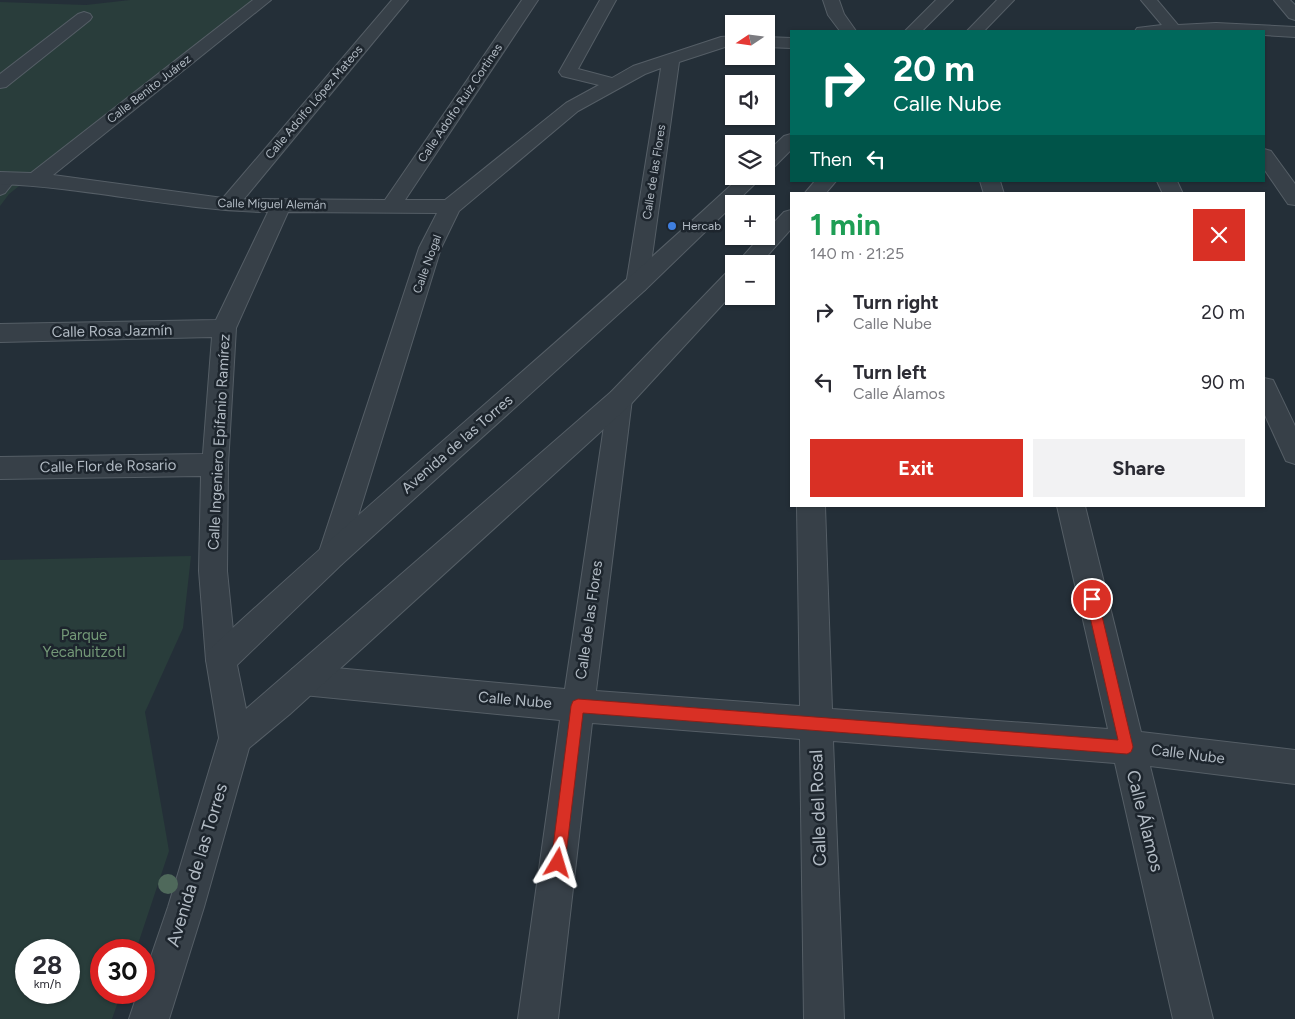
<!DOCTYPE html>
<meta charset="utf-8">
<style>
:root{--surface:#fff;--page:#f2f2f3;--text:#2b2b33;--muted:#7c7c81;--accent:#d93025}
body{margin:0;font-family:Figtree,sans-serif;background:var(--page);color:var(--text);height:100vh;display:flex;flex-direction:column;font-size:19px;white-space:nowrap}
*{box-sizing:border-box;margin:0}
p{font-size:16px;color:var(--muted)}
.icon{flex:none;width:28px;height:28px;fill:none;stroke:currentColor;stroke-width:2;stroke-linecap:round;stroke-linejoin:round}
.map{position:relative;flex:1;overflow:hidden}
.drawer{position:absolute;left:790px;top:192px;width:475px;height:315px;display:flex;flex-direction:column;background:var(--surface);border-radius:0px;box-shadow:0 1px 4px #0004}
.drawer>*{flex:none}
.top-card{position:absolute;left:790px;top:30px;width:475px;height:152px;border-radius:0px;box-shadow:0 1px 4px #0004;background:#00695c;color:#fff;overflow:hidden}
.needle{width:32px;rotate:257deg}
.fabs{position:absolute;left:725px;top:15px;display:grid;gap:10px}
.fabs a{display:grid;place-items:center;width:50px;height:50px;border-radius:0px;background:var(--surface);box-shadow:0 1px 4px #0004;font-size:25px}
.speed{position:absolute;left:15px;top:939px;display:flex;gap:10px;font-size:25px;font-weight:700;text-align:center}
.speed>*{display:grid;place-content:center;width:65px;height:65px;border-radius:50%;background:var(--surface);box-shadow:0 1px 4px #0004;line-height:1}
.speed small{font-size:12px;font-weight:400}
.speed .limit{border:8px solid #d22;background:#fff;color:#111}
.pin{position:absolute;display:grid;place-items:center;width:42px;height:42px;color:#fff;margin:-21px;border:2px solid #fff;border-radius:50%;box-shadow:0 1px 5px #0007}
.me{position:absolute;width:55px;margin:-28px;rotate:7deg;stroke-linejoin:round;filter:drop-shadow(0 0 4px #0008)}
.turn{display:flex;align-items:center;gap:18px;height:105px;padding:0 20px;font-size:22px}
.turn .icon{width:65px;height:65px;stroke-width:2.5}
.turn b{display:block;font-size:35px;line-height:42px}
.then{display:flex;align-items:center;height:48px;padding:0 20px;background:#0003;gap:10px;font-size:19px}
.round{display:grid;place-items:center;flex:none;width:52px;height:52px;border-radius:0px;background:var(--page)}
.overview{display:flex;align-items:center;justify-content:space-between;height:85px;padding:0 20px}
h1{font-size:30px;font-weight:700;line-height:38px;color:#1e9e55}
.cta{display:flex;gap:10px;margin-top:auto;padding:10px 20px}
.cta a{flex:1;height:58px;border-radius:0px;background:var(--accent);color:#fff;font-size:20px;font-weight:700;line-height:58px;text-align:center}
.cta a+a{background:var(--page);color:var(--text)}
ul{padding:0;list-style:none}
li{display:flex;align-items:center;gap:15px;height:70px;padding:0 20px}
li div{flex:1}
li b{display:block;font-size:19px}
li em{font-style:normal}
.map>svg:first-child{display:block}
.green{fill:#293d3b;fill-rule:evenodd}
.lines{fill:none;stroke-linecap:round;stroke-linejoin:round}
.service-casing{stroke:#555e66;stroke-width:2}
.minor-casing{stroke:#555e66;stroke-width:2}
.tertiary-casing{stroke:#555e66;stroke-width:2}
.service{fill:#374048;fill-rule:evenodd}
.minor{fill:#374048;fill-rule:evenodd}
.tertiary{fill:#374048;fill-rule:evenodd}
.tree{fill:#4f695b}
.route{fill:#d93025;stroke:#8d1f18}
.shop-dot{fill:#3f7fe0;stroke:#1d252d;stroke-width:2}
.labels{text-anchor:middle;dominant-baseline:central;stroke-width:5;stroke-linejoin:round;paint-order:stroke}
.far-street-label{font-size:12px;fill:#b2bbc4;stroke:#1d252d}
.far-poi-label{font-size:12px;fill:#b2bbc4;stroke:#1d252d;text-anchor:start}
.street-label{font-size:15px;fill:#b2bbc4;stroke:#1d252d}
.park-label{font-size:15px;fill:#739877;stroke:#1d252d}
.near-street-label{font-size:18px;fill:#b2bbc4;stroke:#1d252d}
</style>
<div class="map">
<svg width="1295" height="1019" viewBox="0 0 1295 1019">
<rect width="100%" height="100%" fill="#242f38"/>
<g class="green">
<polygon points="130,0 254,0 9,194 0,206 0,2 86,5"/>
<path d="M191 556 183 628 145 712 169 851 136 950H101V992L121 993 112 1019H0V560ZM26 950H69V992H26Z"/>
</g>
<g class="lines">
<g class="service-casing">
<polygon id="service" points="10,174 15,175 17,178 5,193 0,195 0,181 5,175"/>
</g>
<g class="minor-casing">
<g id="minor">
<path d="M253 0H271L53 175 223 198 392 0H408L244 199 385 200 522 0H538L405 200H445L566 103 599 85 562 76 559 72 600 0H616L578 69 612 78 633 66 721 37 734 36V46H728L679 62 648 285 645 290 637 293 629 290 626 285 661 68 645 74 578 111 459 211 441 248 346 555 342 564 332 568 322 564 318 555 419 248 437 213 288 212 236 328 228 465 227 571 236 660 232 671 221 675 210 671 206 660 199 571 201 476 0 479V457L203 454 212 337 0 342V324L216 320 268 212C178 211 90 187 0 184V172L31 173Z"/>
<polygon points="1141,0 1157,0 1178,25 1216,23 1295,27 1295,37 1264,35 1264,31 1135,31 1137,28 1162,25"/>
<polygon points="1274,0 1290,0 1295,5 1295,20 1289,18"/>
<polygon points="84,12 90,14 92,17 90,20 6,87 0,88 0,74 78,14"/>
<polygon points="766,37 791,38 791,48 766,47"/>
<polygon points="1264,149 1271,151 1295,184 1295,205 1288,204 1264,169"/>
<polygon points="980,181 1000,181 1004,194 984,194"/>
<polygon points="1157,181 1177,181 1183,194 1163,194"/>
<polygon points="1264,378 1273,380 1295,426 1295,464 1286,461 1264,413"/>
<polygon points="620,389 629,392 632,399 596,691 800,706 797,506 825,506 832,709 1108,729 1057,506 1085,506 1141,732 1295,750 1295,784 1150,766 1213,1019 1173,1019 1115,763 833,741 844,1019 804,1019 800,739 592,723 558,1019 518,1019 560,720 303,695 292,691 287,680 292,669 303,665 565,689 608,399 611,392"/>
</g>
</g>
<g class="tertiary-casing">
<g id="tertiary">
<polygon points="823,0 839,0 844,14 856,31 840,31 828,15"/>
<polygon points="936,0 953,0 922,31 905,31"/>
<polygon points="997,0 1014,0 984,31 967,31"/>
<polygon points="791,134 791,150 773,168 766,170 766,153 784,136"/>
<path d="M741 176H763L645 290 342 564 237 665 246 709 611 392 726 273 734 270V292L629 406 290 714 249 748 204 907 169 1019H129L138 992H144V977L168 907 219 738 206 660 210 649C384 488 567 337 741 176Z"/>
<polygon points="815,181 836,181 825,194 804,194"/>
<polygon points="791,210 791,229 760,264 736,264 761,236 766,236 766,231 784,212"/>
</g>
</g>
<use href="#service" class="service"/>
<use href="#minor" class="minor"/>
<use href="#tertiary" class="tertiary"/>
</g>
<circle class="tree" cx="168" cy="884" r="10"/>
<polygon class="route" points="1092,593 1097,595 1098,599 1133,747 1131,752 1127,754 583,713 565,863 563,868 558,870 553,868 551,863 571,706 573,701 578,699 1118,740 1086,599 1088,595"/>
<circle class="shop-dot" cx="672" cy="226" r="5"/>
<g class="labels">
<g class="far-street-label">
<text transform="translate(149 89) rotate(-38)">Calle Benito Juárez</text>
<text transform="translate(314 102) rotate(-50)">Calle Adolfo López Mateos</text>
<text transform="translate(460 103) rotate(-56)">Calle Adolfo Ruiz Cortines</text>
<text transform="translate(654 172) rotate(-81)">Calle de las Flores</text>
<text transform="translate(272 204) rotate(1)">Calle Miguel Alemán</text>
<text transform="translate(427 264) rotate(-70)">Calle Nogal</text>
</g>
<g class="far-poi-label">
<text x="682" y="226">Hercab</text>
</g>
<g class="street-label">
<text transform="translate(112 331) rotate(-1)">Calle Rosa Jazmín</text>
<text transform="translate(219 442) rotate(-87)">Calle Ingeniero Epifanio Ramírez</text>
<text transform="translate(457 444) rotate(-41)">Avenida de las Torres</text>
<text transform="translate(108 466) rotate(-1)">Calle Flor de Rosario</text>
<text transform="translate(589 620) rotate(-82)">Calle de las Flores</text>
<text transform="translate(515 700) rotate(5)">Calle Nube</text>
<text transform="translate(1188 754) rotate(7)">Calle Nube</text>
</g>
<g class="park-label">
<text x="84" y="635">Parque<tspan x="84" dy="17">Yecahuitzotl</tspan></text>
</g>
<g class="near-street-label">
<text transform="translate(818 808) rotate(-92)">Calle del Rosal</text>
<text transform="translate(1145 821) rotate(76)">Calle Álamos</text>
<text transform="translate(197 865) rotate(-73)">Avenida de las Torres</text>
</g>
</g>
</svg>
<div class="fabs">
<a><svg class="needle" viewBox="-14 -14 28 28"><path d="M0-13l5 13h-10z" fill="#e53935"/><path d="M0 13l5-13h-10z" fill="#7c7c81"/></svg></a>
<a><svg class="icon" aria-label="sound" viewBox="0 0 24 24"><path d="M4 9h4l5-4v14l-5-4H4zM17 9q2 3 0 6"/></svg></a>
<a><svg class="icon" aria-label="layers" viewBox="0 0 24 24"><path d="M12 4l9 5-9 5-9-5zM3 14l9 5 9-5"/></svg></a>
<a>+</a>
<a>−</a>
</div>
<div class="speed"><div>28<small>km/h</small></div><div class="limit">30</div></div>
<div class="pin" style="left:1092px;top:599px;background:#d93025"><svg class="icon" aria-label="arrive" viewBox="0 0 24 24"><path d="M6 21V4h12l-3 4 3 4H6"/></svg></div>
<svg class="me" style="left:558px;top:863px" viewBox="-20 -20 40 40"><path d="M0-17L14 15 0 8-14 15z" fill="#d93025" stroke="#fff" stroke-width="4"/></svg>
<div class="top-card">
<div class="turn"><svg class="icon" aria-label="right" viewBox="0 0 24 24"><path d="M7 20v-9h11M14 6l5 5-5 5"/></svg><div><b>20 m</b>Calle Nube</div></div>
<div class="then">Then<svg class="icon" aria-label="left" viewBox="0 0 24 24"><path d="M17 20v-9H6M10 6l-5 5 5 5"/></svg></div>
</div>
<section class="drawer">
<div class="overview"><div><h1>1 min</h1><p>140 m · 21:25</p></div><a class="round" style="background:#d93025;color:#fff"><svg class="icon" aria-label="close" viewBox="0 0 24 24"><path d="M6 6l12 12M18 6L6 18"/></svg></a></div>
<ul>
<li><svg class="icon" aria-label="right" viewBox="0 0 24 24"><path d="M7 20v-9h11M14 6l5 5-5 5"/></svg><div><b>Turn right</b><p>Calle Nube</p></div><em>20 m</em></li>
<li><svg class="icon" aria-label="left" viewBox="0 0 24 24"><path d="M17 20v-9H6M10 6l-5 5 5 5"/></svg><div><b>Turn left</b><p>Calle Álamos</p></div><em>90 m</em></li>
</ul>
<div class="cta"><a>Exit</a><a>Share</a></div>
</section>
</div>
